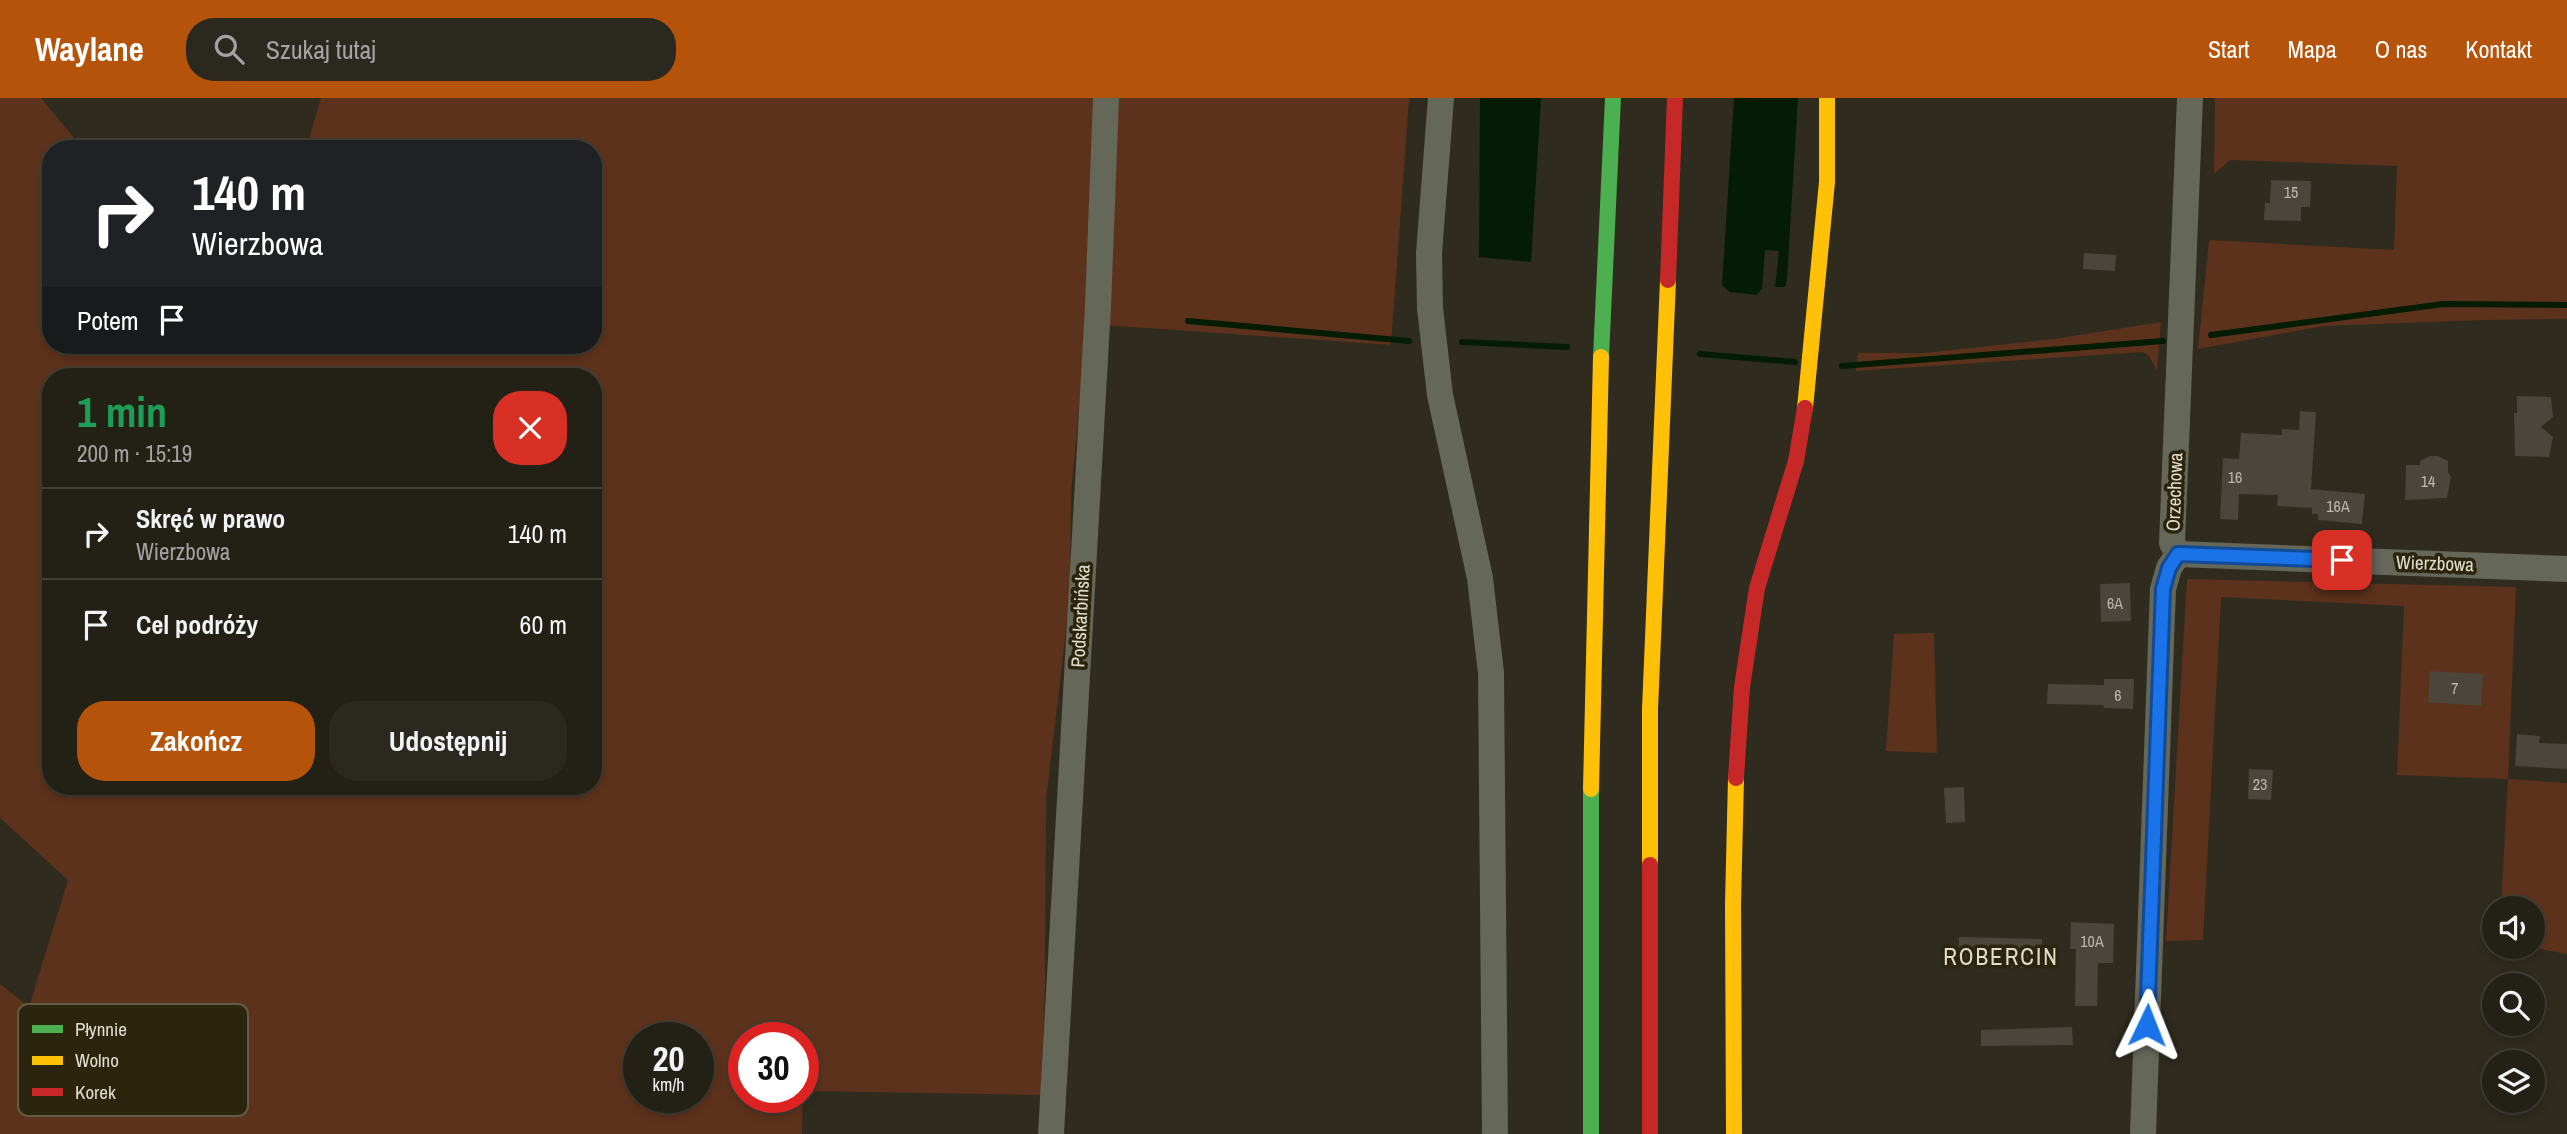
<!DOCTYPE html>
<html lang="pl">
<meta charset="utf-8">
<style>
:root{--surface:#232016;--page:#2b281f;--text:#f1f3f6;--muted:#a3a3a1;--line:#403e35;--accent:#b45309}
body{margin:0;font-family:"Archivo Narrow",sans-serif;background:var(--page);color:var(--text);height:100vh;display:flex;flex-direction:column;font-size:26px;white-space:nowrap}
*{box-sizing:border-box;margin:0}
p{font-size:23px;color:var(--muted)}
.icon{flex:none;width:38px;height:38px;fill:none;stroke:currentColor;stroke-width:2;stroke-linecap:round;stroke-linejoin:round}
.map{position:relative;flex:1;overflow:hidden}
.drawer{position:absolute;left:42px;top:270px;width:560px;height:427px;display:flex;flex-direction:column;background:var(--surface);border-radius:28px;box-shadow:0 4px 10px #0003,0 0 0 2px var(--line)}
.drawer>*{flex:none}
.guide{position:absolute;left:42px;top:42px;width:560px;height:214px;border-radius:28px;box-shadow:0 4px 10px #0003,0 0 0 2px var(--line);background:#202124;color:#fff;overflow:hidden}
.buttons{position:absolute;left:2482px;top:798px;display:grid;gap:14px}
.buttons a{display:grid;place-items:center;width:63px;height:63px;border-radius:50%;background:var(--surface);box-shadow:0 4px 10px #0003,0 0 0 2px var(--line);font-size:35px}
.speed{position:absolute;left:623px;top:924px;display:flex;gap:14px;font-size:35px;font-weight:700;text-align:center}
.speed>*{display:grid;place-content:center;width:91px;height:91px;border-radius:50%;background:var(--surface);box-shadow:0 4px 10px #0003,0 0 0 2px var(--line);line-height:1}
.speed small{font-size:18px;font-weight:400}
.speed .limit{border:10px solid #d22;background:#fff;color:#111}
.pin{position:absolute;display:grid;place-items:center;width:60px;height:60px;color:#fff;margin:-30px;border-radius:14px;box-shadow:0 4px 10px #0006}
.me{position:absolute;width:77px;margin:-38px;rotate:2deg;stroke-linejoin:round;filter:drop-shadow(0 0 5px #0008)}
.turn{display:flex;align-items:center;gap:24px;height:147px;padding:0 35px;font-size:32px}
.turn .icon{width:91px;height:91px;stroke-width:2.5}
.turn b{display:block;font-size:49px;line-height:60px}
.then{display:flex;align-items:center;height:66px;padding:0 35px;background:#0003;gap:14px;font-size:26px}
.round{display:grid;place-items:center;flex:none;width:74px;height:74px;border-radius:28px;background:var(--page)}
.summary{display:flex;align-items:center;justify-content:space-between;height:119px;padding:0 35px}
h1{font-size:42px;font-weight:800;line-height:52px;color:#1e9e55}
.action{display:flex;gap:14px;margin-top:auto;padding:14px 35px}
.action a{flex:1;height:80px;border-radius:28px;background:var(--accent);color:#fff;font-size:28px;font-weight:800;line-height:80px;text-align:center}
.action a+a{background:var(--page);color:var(--text)}
ul{padding:0;list-style:none}
li{display:flex;align-items:center;gap:21px;height:91px;padding:0 35px;border-top:2px solid var(--line)}
li div{flex:1}
li b{display:block;font-size:26px}
li em{font-style:normal}
header{display:flex;align-items:center;gap:42px;box-sizing:border-box;height:98px;padding:0 35px;background:var(--accent);color:#fff}
header strong{font-size:33px}
nav{display:flex;gap:38px;margin-inline-start:auto;font-size:24px}
.search{width:490px;height:63px;background:var(--page);display:flex;align-items:center;gap:18px;box-sizing:border-box;padding:0 24px;border-radius:28px;color:var(--muted);font-size:26px}
.map>svg:first-child{display:block}
.green{fill:#5d321c;fill-rule:evenodd}
.water{fill:#041c03}
.lines{fill:none;stroke-linecap:round;stroke-linejoin:round}
.stream{stroke:#041c03;stroke-width:6}
.building{fill:#4b453c}
.street{stroke:#656759;stroke-width:26}
.fast{stroke:#4caf50;stroke-width:16}
.slow{stroke:#ffc107;stroke-width:16}
.jam{stroke:#c62828;stroke-width:16}
.route-casing{stroke:#114b97;stroke-width:18}
.route{stroke:#1a73e8;stroke-width:12}
.labels{text-anchor:middle;dominant-baseline:central;stroke-width:7;stroke-linejoin:round;paint-order:stroke}
.number-label{font-size:16px;fill:#bcb7aa}
.street-label{font-size:19px;fill:#e1ddce;stroke:#2c250d}
.quarter-label{font-size:23px;letter-spacing:2px;fill:#e1ddce;stroke:#2c250d}
.key{fill:#2c250d;stroke:#625c47;stroke-width:2}
.key-label{font-size:19px;fill:#e1ddce}
</style>
<header>
<strong>Waylane</strong>
<div class="search"><svg class="icon" aria-label="search" viewBox="0 0 24 24"><circle cx="10" cy="10" r="6"/><path d="M15 15l6 6"/></svg>Szukaj tutaj</div>
<nav><a>Start</a><a>Mapa</a><a>O nas</a><a>Kontakt</a></nav>
</header>
<div class="map">
<svg width="2567" height="1036" viewBox="0 0 2567 1036">
<rect width="100%" height="100%" fill="#2f2b1e"/>
<g class="green">
<path d="M0 0H41L83 51H51V247H241L249 257 252 247H593V51H306L321 0H1099L1091 187 1071 395 1070 499 1046 702 1045 888 1041 997 803 993V940H744V999H803L802 1036H0V886L29 909 68 782 0 720ZM51 278H593V688H51ZM639 940H698V999H639Z"/>
<polygon points="1115,0 1409,0 1391,247 1104,227"/>
<polygon points="2215,0 2567,0 2567,221 2482,222 2324,228 2198,251 2209,142 2394,152 2397,68 2230,62 2214,76"/>
<polygon points="2161,224 2157,273 2149,258 2143,254 1856,273 1858,255 1924,255 2054,241"/>
<polygon points="2187,481 2516,489 2508,681 2567,685 2567,856 2530,849 2532,849 2532,810 2501,810 2508,681 2397,677 2404,508 2221,499 2203,842 2166,843"/>
<polygon points="1934,535 1937,655 1886,653 1894,536"/>
</g>
<g class="water">
<polygon points="1480,0 1541,0 1531,164 1479,159"/>
<polygon points="1734,0 1798,0 1787,181 1785,189 1775,189 1779,153 1765,152 1762,190 1757,197 1730,194 1722,187"/>
</g>
<g class="lines">
<g class="stream">
<polyline points="1188,223 1409,243"/>
<polyline points="2211,237 2443,206 2567,207"/>
<polyline points="1462,244 1567,249"/>
<polyline points="1700,256 1795,264"/>
<polyline points="1842,268 2163,243"/>
</g>
</g>
<g class="building">
<polygon points="2271,82 2311,83 2310,109 2301,109 2301,123 2264,122 2265,105 2270,105"/>
<polygon points="2084,155 2116,157 2115,173 2083,171"/>
<polygon points="2517,298 2551,299 2553,319 2541,329 2553,339 2549,359 2515,358 2514,315 2517,315"/>
<polygon points="2300,313 2316,314 2311,391 2365,396 2362,426 2318,422 2318,416 2312,416 2312,410 2277,408 2278,397 2239,396 2238,422 2220,421 2223,360 2239,361 2241,335 2282,337 2282,331 2299,332"/>
<polygon points="2430,358 2438,358 2448,363 2448,374 2451,379 2447,400 2405,402 2406,367 2420,367 2420,363"/>
<polygon points="2130,485 2131,523 2101,524 2100,486"/>
<polygon points="2430,573 2483,576 2481,608 2428,604"/>
<polygon points="2104,581 2134,581 2133,611 2104,610 2103,607 2047,606 2048,586 2104,587"/>
<polygon points="2517,636 2540,638 2539,645 2567,646 2567,671 2515,668"/>
<polygon points="2249,671 2273,672 2271,702 2248,701"/>
<polygon points="1964,689 1965,724 1946,725 1944,690"/>
<polygon points="2071,824 2114,826 2113,865 2098,865 2097,908 2075,908 2076,851 2070,851"/>
<polygon points="1959,839 2042,841 2042,864 2024,863 2024,870 1959,868"/>
<polygon points="2072,929 2073,947 1981,948 1981,932"/>
</g>
<g class="lines">
<g class="street">
<polyline points="1441,0 1429,155 1430,210 1440,297 1480,480 1491,575 1495,1036"/>
<polyline points="2178,456 2172,445 2190,0"/>
<polyline points="2178,456 2567,471"/>
<polyline points="1051,1036 1098,208 1106,0"/>
<polyline points="2143,1036 2163,491 2169,470 2178,456"/>
</g>
<g class="fast">
<polyline points="1601,259 1613,0"/>
<polyline points="1591,691 1591,1036"/>
</g>
<g class="slow">
<polyline points="1805,310 1827,84 1827,0"/>
<polyline points="1591,691 1601,259"/>
<polyline points="1650,767 1650,611 1668,182"/>
<polyline points="1734,1036 1733,805 1736,680"/>
</g>
<g class="jam">
<polyline points="1668,182 1675,0"/>
<polyline points="1736,680 1742,589 1757,490 1796,363 1805,310"/>
<polyline points="1650,767 1650,1036"/>
</g>
</g>
<g class="lines">
<g class="route-casing">
<polyline id="route" points="2147,927 2163,491 2169,470 2178,456 2342,462"/>
</g>
<use href="#route" class="route"/>
</g>
<g class="labels">
<g class="number-label">
<text x="2291" y="94">15</text>
<text x="2235" y="379">16</text>
<text x="2428" y="383">14</text>
<text x="2338" y="408">16A</text>
<text x="2115" y="505">6A</text>
<text x="2455" y="590">7</text>
<text x="2118" y="597">6</text>
<text x="2260" y="686">23</text>
<text x="2092" y="843">10A</text>
</g>
<g class="street-label">
<text transform="translate(2174 394) rotate(-88)">Orzechowa</text>
<text transform="translate(2435 465) rotate(2)">Wierzbowa</text>
<text transform="translate(1080 518) rotate(-87)">Podskarbińska</text>
</g>
<g class="quarter-label">
<text x="2001" y="858">ROBERCIN</text>
</g>
</g>
<rect x="18" y="906" width="230" height="112" rx="10" class="key"/>
<rect x="32" y="927" width="31" height="8" fill="#4caf50"/>
<rect x="32" y="958" width="31" height="9" fill="#ffc107"/>
<rect x="32" y="990" width="31" height="8" fill="#c62828"/>
<g class="key-label">
<text x="75" y="938">Płynnie</text>
<text x="75" y="969">Wolno</text>
<text x="75" y="1001">Korek</text>
</g>
</svg>
<div class="buttons">
<a><svg class="icon" aria-label="sound" viewBox="0 0 24 24"><path d="M4 9h4l5-4v14l-5-4H4zM17 9q2 3 0 6"/></svg></a>
<a><svg class="icon" aria-label="search" viewBox="0 0 24 24"><circle cx="10" cy="10" r="6"/><path d="M15 15l6 6"/></svg></a>
<a><svg class="icon" aria-label="layers" viewBox="0 0 24 24"><path d="M12 4l9 5-9 5-9-5zM3 14l9 5 9-5"/></svg></a>
</div>
<div class="speed"><div>20<small>km/h</small></div><div class="limit">30</div></div>
<div class="pin" style="left:2342px;top:462px;background:#d93025"><svg class="icon" aria-label="arrive" viewBox="0 0 24 24"><path d="M6 21V4h12l-3 4 3 4H6"/></svg></div>
<svg class="me" style="left:2147px;top:927px" viewBox="-20 -20 40 40"><path d="M0-17L14 15 0 8-14 15z" fill="#1a73e8" stroke="#fff" stroke-width="4"/></svg>
<div class="guide">
<div class="turn"><svg class="icon" aria-label="right" viewBox="0 0 24 24"><path d="M7 20v-9h11M14 6l5 5-5 5"/></svg><div><b>140 m</b>Wierzbowa</div></div>
<div class="then">Potem<svg class="icon" aria-label="arrive" viewBox="0 0 24 24"><path d="M6 21V4h12l-3 4 3 4H6"/></svg></div>
</div>
<section class="drawer">
<div class="summary"><div><h1>1 min</h1><p>200 m · 15:19</p></div><a class="round" style="background:#d93025;color:#fff"><svg class="icon" aria-label="close" viewBox="0 0 24 24"><path d="M6 6l12 12M18 6L6 18"/></svg></a></div>
<ul>
<li><svg class="icon" aria-label="right" viewBox="0 0 24 24"><path d="M7 20v-9h11M14 6l5 5-5 5"/></svg><div><b>Skręć w prawo</b><p>Wierzbowa</p></div><em>140 m</em></li>
<li><svg class="icon" aria-label="arrive" viewBox="0 0 24 24"><path d="M6 21V4h12l-3 4 3 4H6"/></svg><div><b>Cel podróży</b></div><em>60 m</em></li>
</ul>
<div class="action"><a>Zakończ</a><a>Udostępnij</a></div>
</section>
</div>
